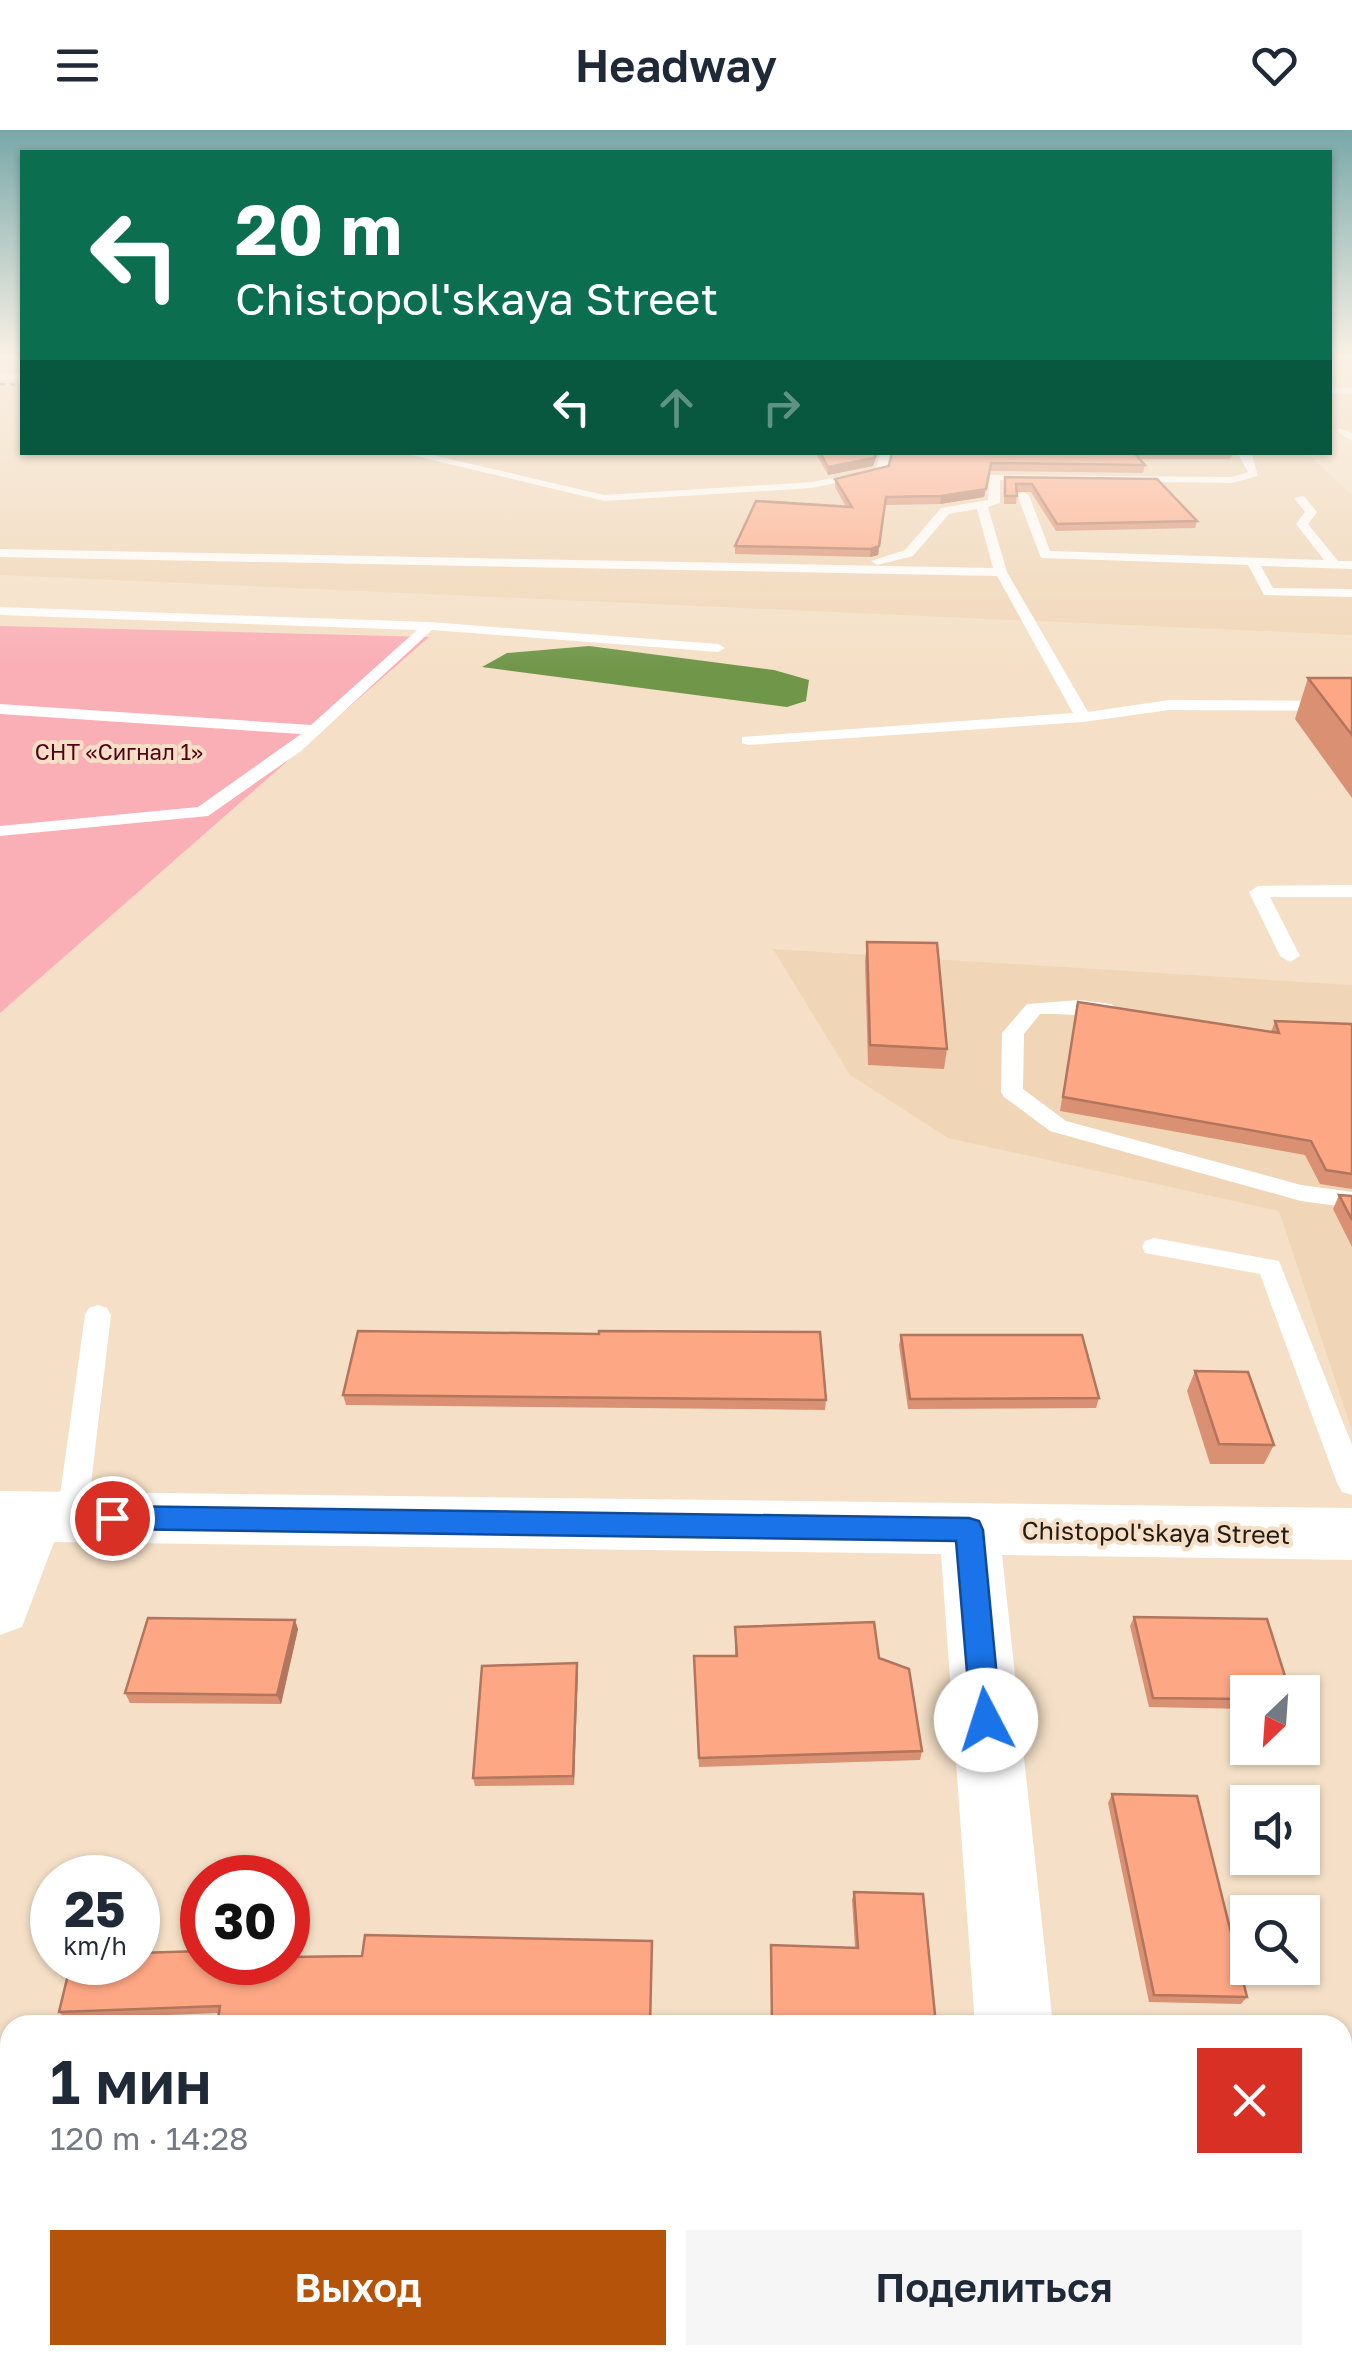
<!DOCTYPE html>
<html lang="ru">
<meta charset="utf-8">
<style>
:root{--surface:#fff;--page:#f6f6f7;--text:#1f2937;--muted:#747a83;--accent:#b45309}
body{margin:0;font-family:"Golos Text",sans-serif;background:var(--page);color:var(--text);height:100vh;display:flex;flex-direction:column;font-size:38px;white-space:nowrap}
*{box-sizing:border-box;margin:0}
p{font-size:32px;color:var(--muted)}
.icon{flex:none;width:55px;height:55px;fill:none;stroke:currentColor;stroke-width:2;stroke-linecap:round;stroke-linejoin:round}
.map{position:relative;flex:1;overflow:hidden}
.sheet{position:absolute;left:0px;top:1885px;width:1352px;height:350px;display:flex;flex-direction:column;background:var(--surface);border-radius:30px 30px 0 0;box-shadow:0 2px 8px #0004}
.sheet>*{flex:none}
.guide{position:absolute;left:20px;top:20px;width:1312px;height:305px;border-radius:0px;box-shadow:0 2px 8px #0004;background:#0b6e4f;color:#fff;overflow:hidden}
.needle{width:65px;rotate:205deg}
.buttons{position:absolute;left:1230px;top:1545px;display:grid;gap:20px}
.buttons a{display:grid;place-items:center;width:90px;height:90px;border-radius:0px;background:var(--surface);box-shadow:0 2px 8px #0004;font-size:50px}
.speed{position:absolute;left:30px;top:1725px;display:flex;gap:20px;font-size:50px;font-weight:700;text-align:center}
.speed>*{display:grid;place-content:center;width:130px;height:130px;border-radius:50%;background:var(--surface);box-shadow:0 2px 8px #0004;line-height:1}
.speed small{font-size:25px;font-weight:400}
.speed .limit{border:15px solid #d22;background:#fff;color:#111}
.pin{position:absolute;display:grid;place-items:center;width:85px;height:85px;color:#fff;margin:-42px;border:5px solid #fff;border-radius:50%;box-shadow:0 2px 10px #0007}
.me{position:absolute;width:110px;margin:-55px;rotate:355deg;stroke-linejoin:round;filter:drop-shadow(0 0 8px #0008)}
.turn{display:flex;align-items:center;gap:35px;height:210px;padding:0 50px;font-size:45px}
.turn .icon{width:130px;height:130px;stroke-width:2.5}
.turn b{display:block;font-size:70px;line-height:85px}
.lanes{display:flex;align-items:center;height:95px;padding:0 50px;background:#0003;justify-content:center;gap:50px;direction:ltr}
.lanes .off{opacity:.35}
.round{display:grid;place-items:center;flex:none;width:105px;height:105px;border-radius:0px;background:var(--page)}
.overview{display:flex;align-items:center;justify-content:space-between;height:170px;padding:0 50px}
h1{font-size:60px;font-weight:600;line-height:75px}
.primary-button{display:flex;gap:20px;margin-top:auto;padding:20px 50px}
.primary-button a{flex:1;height:115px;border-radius:0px;background:var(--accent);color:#fff;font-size:40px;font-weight:600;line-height:115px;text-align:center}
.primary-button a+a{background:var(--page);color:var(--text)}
header{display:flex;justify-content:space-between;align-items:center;height:130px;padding:0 50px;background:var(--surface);font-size:45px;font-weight:600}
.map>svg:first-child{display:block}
.built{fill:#f0d6b7}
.green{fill:#faaeb6}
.water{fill:#709649}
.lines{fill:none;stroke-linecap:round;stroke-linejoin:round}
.service{fill:#fff;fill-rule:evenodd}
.minor{fill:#fff;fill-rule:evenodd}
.rail{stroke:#796c5c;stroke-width:2.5;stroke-dasharray:5 5;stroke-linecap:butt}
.wall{fill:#da9072}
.shaded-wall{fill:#b2755d}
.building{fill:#fea785;stroke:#b2755d;stroke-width:2.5}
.route{fill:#1a73e8;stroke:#114b97;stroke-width:2.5}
.labels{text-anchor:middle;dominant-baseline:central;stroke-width:8;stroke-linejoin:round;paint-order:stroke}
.far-park-label{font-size:22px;fill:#540019;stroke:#f5e0c7}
.street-label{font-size:25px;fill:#231b12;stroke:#f5e0c7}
</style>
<header><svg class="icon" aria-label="menu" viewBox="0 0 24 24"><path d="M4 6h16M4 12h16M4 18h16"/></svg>Headway<svg class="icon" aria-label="heart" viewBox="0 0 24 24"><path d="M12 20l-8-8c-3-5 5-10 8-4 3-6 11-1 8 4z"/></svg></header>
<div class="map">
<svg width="1352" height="2235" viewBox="0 0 1352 2235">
<rect width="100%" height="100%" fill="#f5e0c7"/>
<g class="built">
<polygon points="0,226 22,226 22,322 1306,322 1352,365 1352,505 0,445"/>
<rect x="1330" y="226" width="22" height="74"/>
<polygon points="773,819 1352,855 1352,1301 1279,1081 948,1008 850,945"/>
</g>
<polygon class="green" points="0,496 429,507 0,883"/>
<polygon class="water" points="589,516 774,540 809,550 806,571 787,577 482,537 507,523"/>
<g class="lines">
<g class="service">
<polygon points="0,243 22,244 22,250 0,249"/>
<polygon points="1330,257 1352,258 1352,264 1330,263"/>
<polygon points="1338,298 1352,303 1352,311 1338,302"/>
<polygon points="399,322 420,322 604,365 812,352 876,339 880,322 891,322 885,343 812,358 604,371"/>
<polygon points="1237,322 1252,325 1258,346 1232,353 1000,350 1000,373 988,377 1007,442 1088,582 1169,570 1352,571 1352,581 1169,580 1083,592 748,615 742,613 742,607 1073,583 997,446 0,427 0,419 993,438 977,379 949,384 913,426 877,435 871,431 905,420 941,378 988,370 990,345 1232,347 1248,342"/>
<polygon points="1023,362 1029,365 1050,421 1324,430 1296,394 1305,382 1294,368 1304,366 1317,382 1308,394 1338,431 1352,431 1352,439 1261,436 1273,458 1352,459 1352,467 1264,465 1248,435 1041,428 1017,365"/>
<polygon points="0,477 429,492 718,514 725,518 718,522 432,500 301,621 208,686 0,706 0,696 198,677 301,604 0,584 0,574 311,595 417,500 0,485"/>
<polygon points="1352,755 1352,767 1270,767 1300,826 1290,832 1280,826 1249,762 1258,756"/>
<path d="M1080 870 1111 874 1121 880C1111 889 1059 883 1040 884L1024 904 1023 959 1066 991 1301 1055 1352 1062V1078L1301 1071 1050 1001 1004 967 1001 962 1002 903 1027 874Z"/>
<polygon points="1154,1108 1279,1131 1352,1315 1352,1365 1342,1362 1337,1353 1260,1144 1145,1123 1142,1117 1145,1111"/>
<polygon points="98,1175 107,1178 111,1185 87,1387 83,1396 72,1400 61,1396 57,1387 85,1185 89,1178"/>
</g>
<g class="minor">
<polygon points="0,1361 1352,1378 1352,1430 1002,1425 1053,1895 975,1895 941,1424 54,1412 22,1497 0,1505"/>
<rect x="0" y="2007" width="10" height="84"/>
<polygon points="1013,2225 1103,2225 1105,2235 1015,2235"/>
</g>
<polyline class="rail" points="0,254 22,255"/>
</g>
<g class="wall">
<polygon points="815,322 878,322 873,336 828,345"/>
<polygon points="892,322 1233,322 1231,329 1139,329 1145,335 1143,343 990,341 984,367 940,374 885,375 878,425 870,427 735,424 735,416 846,377 835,357 835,349 889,336"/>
<polygon points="1005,347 1197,391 1195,398 1056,401 1031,362 1017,362 1016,374 1004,374"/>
<polygon points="1308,548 1352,548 1352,668 1295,589"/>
<polygon points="867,812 947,919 944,939 868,935 865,831"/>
<polygon points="1078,872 1271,902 1275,891 1352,894 1352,1059 1320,1054 1305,1025 1060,981"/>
<polygon points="1339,1065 1352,1066 1352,1117 1333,1079"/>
<polygon points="599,1204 826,1270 825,1280 346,1275 343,1265"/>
<polygon points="901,1205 1099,1268 1096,1278 908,1279 899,1215"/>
<polygon points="1195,1241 1274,1315 1264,1334 1210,1334 1187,1261"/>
<polygon points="1134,1487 1248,1562 1248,1579 1149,1577 1130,1496"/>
<polygon points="735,1497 879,1528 922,1621 920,1630 699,1637 694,1536 735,1526"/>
<polygon points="298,1499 281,1574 130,1573 125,1563"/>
<polygon points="577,1533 574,1655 475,1656 473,1648"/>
<polygon points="1112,1664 1247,1867 1241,1874 1149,1872 1108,1673"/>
<polygon points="854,1762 936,1895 771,1895 771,1815 855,1818 852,1770"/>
<polygon points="71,1832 651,1895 217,1895 219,1883 66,1889 59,1882"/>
</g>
<g class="shaded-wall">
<polygon points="876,322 878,322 873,336 828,345 828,337"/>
<polygon points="991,333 984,367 940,374 941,366"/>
<polygon points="886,367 878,425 870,427 871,419"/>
<polygon points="295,1490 298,1499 281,1574 277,1565"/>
<polygon points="577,1533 578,1543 574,1655 573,1646"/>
</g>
<g class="building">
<polygon points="820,322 876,322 874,328 828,337"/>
<polygon points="892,322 1133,322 1145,335 991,333 986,359 941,366 886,367 879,416 871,419 735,416 756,371 852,377 835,349 889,336"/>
<polygon points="1005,347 1157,349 1197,391 1057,394 1032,354 1016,354 1017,366 1005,366"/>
<polygon points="1308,548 1352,548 1352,605"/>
<polygon points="867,812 937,813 947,919 870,915"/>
<polygon points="1078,872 1279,903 1275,891 1352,894 1352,1044 1326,1040 1311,1011 1063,967"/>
<polygon points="1339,1065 1352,1066 1352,1090"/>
<polygon points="358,1201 599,1204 599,1201 820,1202 826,1270 343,1265"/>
<polygon points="901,1205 1082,1205 1099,1268 910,1269"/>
<polygon points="1195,1241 1248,1242 1274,1315 1219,1314"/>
<polygon points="1134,1487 1267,1489 1290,1562 1248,1562 1248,1569 1153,1568"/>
<polygon points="148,1488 295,1490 277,1565 125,1563"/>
<polygon points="874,1492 879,1528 909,1539 922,1621 699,1628 694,1526 737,1526 735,1497"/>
<polygon points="577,1533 573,1646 473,1648 482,1536"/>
<polygon points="1112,1664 1197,1666 1247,1867 1154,1865"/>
<polygon points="854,1762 923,1764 936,1895 772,1895 771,1815 858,1818"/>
<polygon points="365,1805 652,1811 650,1895 412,1893 411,1895 217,1895 220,1876 59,1882 71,1832 138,1832 138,1823 202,1821 202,1832 288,1832 288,1827 362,1826"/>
<polygon points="365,2225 630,2225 630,2235 363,2235"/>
<polygon points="781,2225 957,2225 958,2235 781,2235"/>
</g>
<linearGradient id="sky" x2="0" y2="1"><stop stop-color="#78a8a8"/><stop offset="0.42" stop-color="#faf1e6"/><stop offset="1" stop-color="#faf1e6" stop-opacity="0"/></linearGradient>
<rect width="1352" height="539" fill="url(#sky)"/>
<polygon class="route" points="112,1376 969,1388 979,1391 983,1400 1001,1590 997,1600 986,1604 975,1600 971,1590 956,1411 112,1399 102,1396 98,1388 102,1379"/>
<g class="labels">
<g class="far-park-label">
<text x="119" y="621">СНТ «Сигнал 1»</text>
</g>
<g class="street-label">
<text transform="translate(1156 1402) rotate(1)">Chistopol'skaya Street</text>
</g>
</g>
</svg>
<div class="buttons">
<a><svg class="needle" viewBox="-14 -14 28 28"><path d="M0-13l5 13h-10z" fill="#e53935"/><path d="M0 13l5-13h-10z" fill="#747a83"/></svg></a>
<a><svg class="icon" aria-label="sound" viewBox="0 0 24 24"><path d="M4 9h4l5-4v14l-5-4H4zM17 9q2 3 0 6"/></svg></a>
<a><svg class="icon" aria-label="search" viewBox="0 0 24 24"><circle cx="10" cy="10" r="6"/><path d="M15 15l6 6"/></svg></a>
</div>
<div class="speed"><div>25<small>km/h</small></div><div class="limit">30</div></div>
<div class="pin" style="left:112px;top:1388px;background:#d93025"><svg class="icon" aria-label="arrive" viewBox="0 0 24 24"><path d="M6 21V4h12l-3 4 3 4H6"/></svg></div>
<svg class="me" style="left:986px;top:1590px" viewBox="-20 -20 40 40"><circle r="19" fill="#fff"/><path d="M0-13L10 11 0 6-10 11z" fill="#1a73e8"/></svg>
<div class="guide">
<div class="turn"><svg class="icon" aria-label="left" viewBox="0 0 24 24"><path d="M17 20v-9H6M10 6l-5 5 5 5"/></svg><div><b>20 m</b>Chistopol'skaya Street</div></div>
<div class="lanes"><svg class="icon" aria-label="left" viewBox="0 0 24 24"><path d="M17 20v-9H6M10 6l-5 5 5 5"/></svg><svg class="icon off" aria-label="ahead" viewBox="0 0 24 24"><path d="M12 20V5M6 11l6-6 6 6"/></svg><svg class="icon off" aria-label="right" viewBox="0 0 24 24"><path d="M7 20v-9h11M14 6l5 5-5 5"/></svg></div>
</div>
<section class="sheet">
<div class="overview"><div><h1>1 мин</h1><p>120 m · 14:28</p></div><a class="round" style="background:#d93025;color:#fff"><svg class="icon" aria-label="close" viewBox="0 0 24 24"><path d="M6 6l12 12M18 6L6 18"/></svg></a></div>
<div class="primary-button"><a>Выход</a><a>Поделиться</a></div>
</section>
</div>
